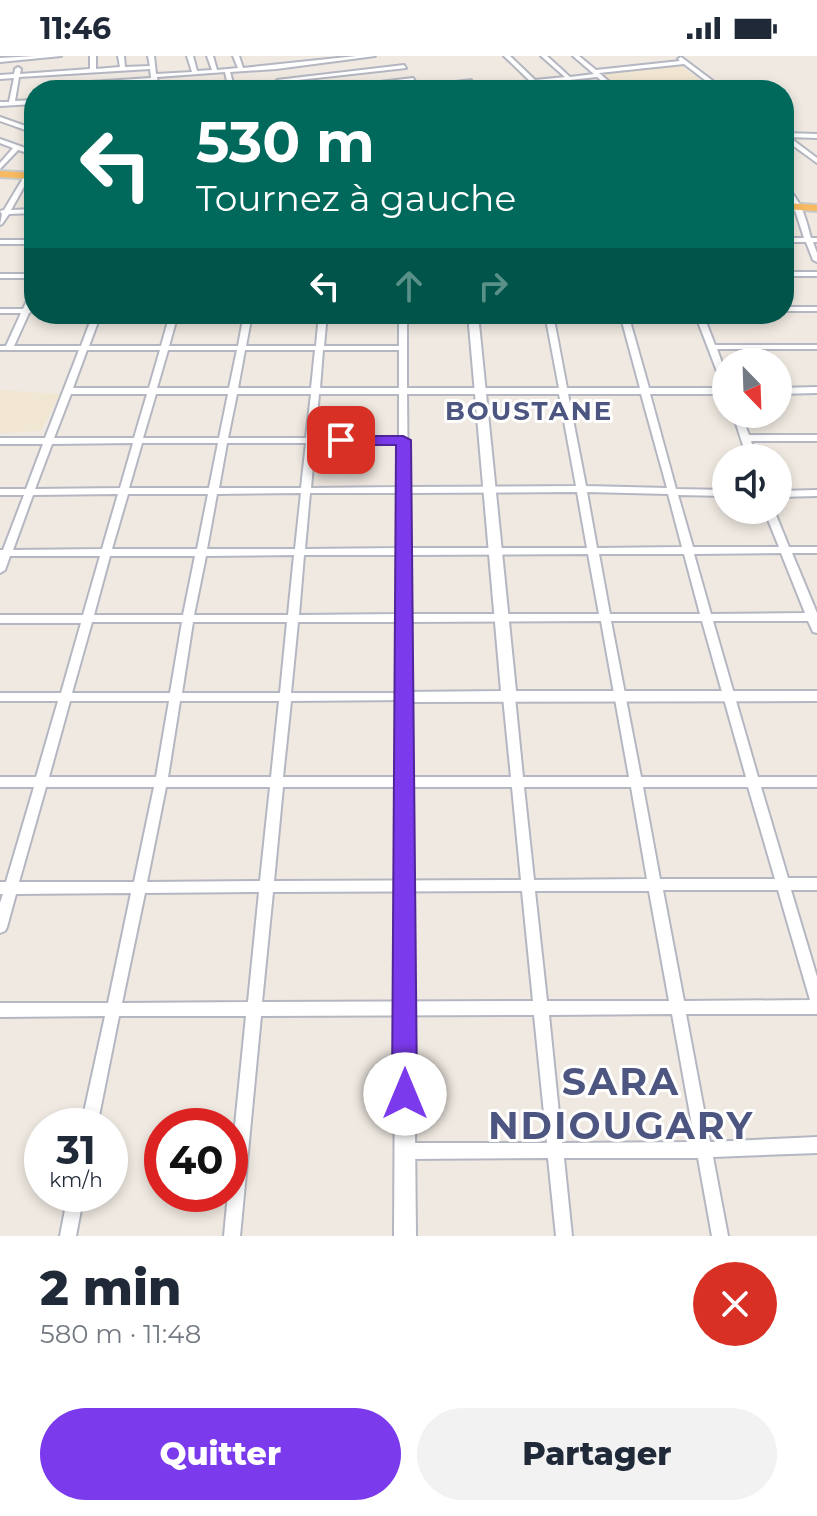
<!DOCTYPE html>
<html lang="fr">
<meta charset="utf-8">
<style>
:root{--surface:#fff;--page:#f2f2f3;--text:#1f2937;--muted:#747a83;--accent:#7c3aed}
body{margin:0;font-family:Montserrat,sans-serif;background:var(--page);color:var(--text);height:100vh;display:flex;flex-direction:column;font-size:30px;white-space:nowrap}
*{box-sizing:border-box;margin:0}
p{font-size:26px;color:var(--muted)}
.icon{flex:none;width:44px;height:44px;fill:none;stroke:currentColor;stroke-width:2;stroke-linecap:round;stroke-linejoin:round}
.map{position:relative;height:1180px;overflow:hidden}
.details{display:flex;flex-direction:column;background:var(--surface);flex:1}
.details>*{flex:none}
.guide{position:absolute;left:24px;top:24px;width:770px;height:244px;border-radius:32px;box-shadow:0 4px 12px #0003;background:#00695c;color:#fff;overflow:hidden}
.needle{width:52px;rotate:157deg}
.buttons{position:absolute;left:712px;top:292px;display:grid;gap:16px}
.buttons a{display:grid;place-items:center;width:80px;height:80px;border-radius:50%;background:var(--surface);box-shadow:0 4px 12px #0003;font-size:40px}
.speed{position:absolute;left:24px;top:1052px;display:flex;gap:16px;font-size:40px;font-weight:700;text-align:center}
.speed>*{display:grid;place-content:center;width:104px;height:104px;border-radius:50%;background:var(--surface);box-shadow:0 4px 12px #0003;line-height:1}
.speed small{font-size:20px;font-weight:400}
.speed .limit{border:12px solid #d22;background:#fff;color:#111}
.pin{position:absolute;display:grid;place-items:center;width:68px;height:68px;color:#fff;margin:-34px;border-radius:16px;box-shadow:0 4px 12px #0006}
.me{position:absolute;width:88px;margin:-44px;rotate:0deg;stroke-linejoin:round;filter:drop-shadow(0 0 6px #0008)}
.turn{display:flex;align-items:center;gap:28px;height:168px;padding:0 40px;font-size:36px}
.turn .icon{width:104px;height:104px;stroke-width:2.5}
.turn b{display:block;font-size:56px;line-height:68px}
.lanes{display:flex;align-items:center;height:76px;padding:0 40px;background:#0003;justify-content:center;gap:40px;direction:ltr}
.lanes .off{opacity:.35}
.round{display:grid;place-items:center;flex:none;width:84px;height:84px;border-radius:42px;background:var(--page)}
.overview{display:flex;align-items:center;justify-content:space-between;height:136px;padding:0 40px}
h1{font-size:48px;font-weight:800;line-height:60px}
.action{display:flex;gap:16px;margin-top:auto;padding:16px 40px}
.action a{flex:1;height:92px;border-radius:48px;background:var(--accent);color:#fff;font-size:32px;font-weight:800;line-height:92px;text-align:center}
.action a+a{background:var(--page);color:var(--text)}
.status{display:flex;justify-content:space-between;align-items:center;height:56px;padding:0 40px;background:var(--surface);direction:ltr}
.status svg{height:22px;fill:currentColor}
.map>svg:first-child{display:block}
.education{fill:#f0e6d1}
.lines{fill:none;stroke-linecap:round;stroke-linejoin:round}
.minor-casing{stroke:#b4b7c1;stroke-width:4}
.tertiary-casing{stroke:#b4b7c1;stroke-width:4}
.trunk-casing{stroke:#c9c9c9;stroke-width:4}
.minor{fill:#fff;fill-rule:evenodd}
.tertiary{fill:#fff;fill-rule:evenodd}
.trunk{fill:#f8ba60;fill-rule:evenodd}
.route{fill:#7c3aed;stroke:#51269a;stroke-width:2}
.labels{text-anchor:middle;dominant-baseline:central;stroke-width:6;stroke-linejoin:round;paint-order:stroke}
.far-district-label{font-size:26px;font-weight:bold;letter-spacing:2px;fill:#4d5680;stroke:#fff}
.near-district-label{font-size:38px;font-weight:bold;letter-spacing:2px;fill:#4d5680;stroke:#fff}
</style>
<div class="status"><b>11:46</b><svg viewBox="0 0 49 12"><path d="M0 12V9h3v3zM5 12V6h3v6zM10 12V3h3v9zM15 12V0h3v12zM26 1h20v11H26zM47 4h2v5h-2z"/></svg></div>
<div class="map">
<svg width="817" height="1180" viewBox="0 0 817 1180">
<rect width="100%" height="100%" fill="#efe9e1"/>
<g class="education">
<polygon points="680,9 713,34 620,34 601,18"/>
<polygon points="0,334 60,338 41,375 0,377"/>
</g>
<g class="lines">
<g class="minor-casing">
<g id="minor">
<polygon points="35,0 61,0 0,6 0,2"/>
<polygon points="90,0 96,0 96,13 120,11 118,0 124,0 125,11 150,10 148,0 154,0 156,18 192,16 187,0 193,0 197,15 212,14 207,0 213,0 217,14 238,12 233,0 239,0 243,12 357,0 375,0 276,13 230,16 235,34 229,34 225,16 157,21 159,34 153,34 152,25 59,32 56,30 59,28 151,22 150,13 19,21 15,45 34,44 34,48 0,50 0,46 9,46 14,22 0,23 0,19 14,18 15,13 18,11 21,13 20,18 90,13"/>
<polygon points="504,0 510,0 535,24 565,21 541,0 547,0 570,21 594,18 573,0 579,0 596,14 680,5 678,3 681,1 725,34 718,34 684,8 599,17 619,34 589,34 609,31 597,21 478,34 460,34 530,25"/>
<polygon points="404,9 406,12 280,26 277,24"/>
<polygon points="413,22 415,25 332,34 313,34"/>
<polygon points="471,24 473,27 412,34 393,34"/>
<polygon points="0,61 34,73 34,77 0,65"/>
<polygon points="784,77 817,78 817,82 789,81 817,102 817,107 784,83"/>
<polygon points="0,83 34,95 34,99 18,94 0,113 0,107 13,92 0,87"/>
<polygon points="25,119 30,120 11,154 34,153 34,157 9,158 2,168 0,169 2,158 0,155 4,154"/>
<path d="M784 130C801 142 806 163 811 182H817V186H813L817 197V206L813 204 806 186H784V182H804L793 148 784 136Z"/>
<rect x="0" y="184" width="34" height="4"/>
<rect x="784" y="216" width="33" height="4"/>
<rect x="0" y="218" width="34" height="4"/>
<path d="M31 236H34V246L31 253 33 255 29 257 14 290H81L93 258H101L89 290H161L170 258H178L169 290H238L244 258H252L246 290H316L319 258H327L324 290H399V258H407V332H559L545 258H553L567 332H640L620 258H628L649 332H726V338H650L676 433 726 434V440L678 439 693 491H779L764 454H774L789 491H817V497H792L817 557V577L813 576 808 565H713L758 721H817V731H761L788 822H817V834H791L817 921V958H686L710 1086 817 1081V1097L713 1101 728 1180H712L698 1102H564L572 1180H556L548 1102 405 1103 399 1101 397 1095 399 1089 405 1087H547L534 959 261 960 240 1180H224L228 1138H230V1119L246 960H119L97 1070H81L105 960 0 961V947H108L131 837 16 838 7 871 5 875 0 877V847L3 838H0V826H6L34 731H0V721H36L58 645H0V637H61L81 567H0V559H83L100 500H10L5 514 0 517V494H3L24 439H0V433H26L43 388H0V382H45L79 294H0V290H6L21 257H0V253H23ZM87 294H160L149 332H73ZM168 294H237L229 332H157ZM245 294H315L311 332H238ZM323 294H399V332H320ZM71 338H147L134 382H54ZM156 338H228L219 382H143ZM237 338H311L306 382H228ZM319 338H399V381L315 382ZM407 338H559L576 430 408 431ZM568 338H641L667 432 586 430ZM133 387 120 432 35 433 52 388ZM142 387H218L209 432H129ZM227 387H306L301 432H219ZM315 387H399V431L311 432ZM577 436 587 492H409L408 437ZM587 436 668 438 682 491 597 492ZM301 437 295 493H207L217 438ZM310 437H399V492L305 493ZM118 438 102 493 13 494 33 439ZM128 438H208L197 493H112ZM781 497 805 557 711 558 694 498ZM588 498 599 558H409V499ZM599 498H684L700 558H610ZM294 499 288 559H194L206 500ZM304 499H399L398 558 299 559ZM110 500H195L183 559H94ZM601 565 629 721H523L515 641 513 638H505L503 641 511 721H283L291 645 408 644 410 641 409 566ZM611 565H702L746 721H641ZM92 566H182L170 637H72ZM193 566H287L280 637H182ZM298 566H398V637H291ZM70 645H169L156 721H49ZM180 645H279L271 721H168ZM46 731H154L134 826H19ZM166 731H270L260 825 147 826ZM283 731H512L521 824 274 825ZM524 731H631L647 823 534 824ZM643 731H748L775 823H660ZM663 834H778L810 944 684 945ZM522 835 533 945 262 946 273 836ZM535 835H649L669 945H547ZM259 836 248 946 122 947 145 837ZM672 958 695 1086 562 1087 549 959Z"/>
<rect x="784" y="251" width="33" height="4"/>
<polygon points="695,258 703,258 715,289 817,289 817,293 717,293 726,318 726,332 723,331"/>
<polygon points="817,331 817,337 778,338 778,332"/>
<polygon points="733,358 741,358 749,379 817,379 817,385 751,385 757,402 747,402"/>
<polygon points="817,434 817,440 778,441 778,435"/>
<polygon points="68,1138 84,1138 76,1180 60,1180"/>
</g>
</g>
<g class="tertiary-casing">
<polygon id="tertiary" points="468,258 478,258 516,635 817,635 817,645 411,646 416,1180 394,1180 397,641 399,637 404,636 501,635"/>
</g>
<g class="trunk-casing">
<g id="trunk">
<polygon points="0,115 34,117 34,123 0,121"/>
<polygon points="784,147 817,149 817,155 784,153"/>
</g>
</g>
<use href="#minor" class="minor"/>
<use href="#tertiary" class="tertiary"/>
<use href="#trunk" class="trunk"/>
</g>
<polygon class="route" points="403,380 411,384 417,1038 414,1047 405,1051 396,1047 392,1038 396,389 341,389 334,384 341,380"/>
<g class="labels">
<g class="far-district-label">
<text x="529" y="355">BOUSTANE</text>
</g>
<g class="near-district-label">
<text x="621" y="1025">SARA<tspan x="621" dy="44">NDIOUGARY</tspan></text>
</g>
</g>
</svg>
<div class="buttons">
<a><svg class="needle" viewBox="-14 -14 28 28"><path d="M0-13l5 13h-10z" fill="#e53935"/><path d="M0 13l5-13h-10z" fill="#747a83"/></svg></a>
<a><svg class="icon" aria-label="sound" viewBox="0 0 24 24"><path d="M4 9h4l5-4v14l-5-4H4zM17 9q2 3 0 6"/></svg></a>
</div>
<div class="speed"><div>31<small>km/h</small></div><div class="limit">40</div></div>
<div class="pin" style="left:341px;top:384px;background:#d93025"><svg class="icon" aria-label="arrive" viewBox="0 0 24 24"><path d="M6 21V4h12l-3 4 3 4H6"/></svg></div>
<svg class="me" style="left:405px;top:1038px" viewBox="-20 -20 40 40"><circle r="19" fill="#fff"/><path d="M0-13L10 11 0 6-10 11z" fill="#7c3aed"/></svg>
<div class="guide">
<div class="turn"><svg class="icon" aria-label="left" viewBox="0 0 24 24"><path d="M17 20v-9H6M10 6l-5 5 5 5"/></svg><div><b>530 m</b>Tournez à gauche</div></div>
<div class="lanes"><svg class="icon" aria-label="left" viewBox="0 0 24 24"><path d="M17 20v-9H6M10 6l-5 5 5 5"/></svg><svg class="icon off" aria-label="ahead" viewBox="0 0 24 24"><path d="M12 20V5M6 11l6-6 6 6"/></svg><svg class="icon off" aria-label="right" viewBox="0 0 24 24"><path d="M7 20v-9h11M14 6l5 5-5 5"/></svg></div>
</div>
</div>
<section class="details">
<div class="overview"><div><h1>2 min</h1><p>580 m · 11:48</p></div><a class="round" style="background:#d93025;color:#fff"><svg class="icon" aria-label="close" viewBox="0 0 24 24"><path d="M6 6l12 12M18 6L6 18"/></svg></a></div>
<div class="action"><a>Quitter</a><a>Partager</a></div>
</section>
